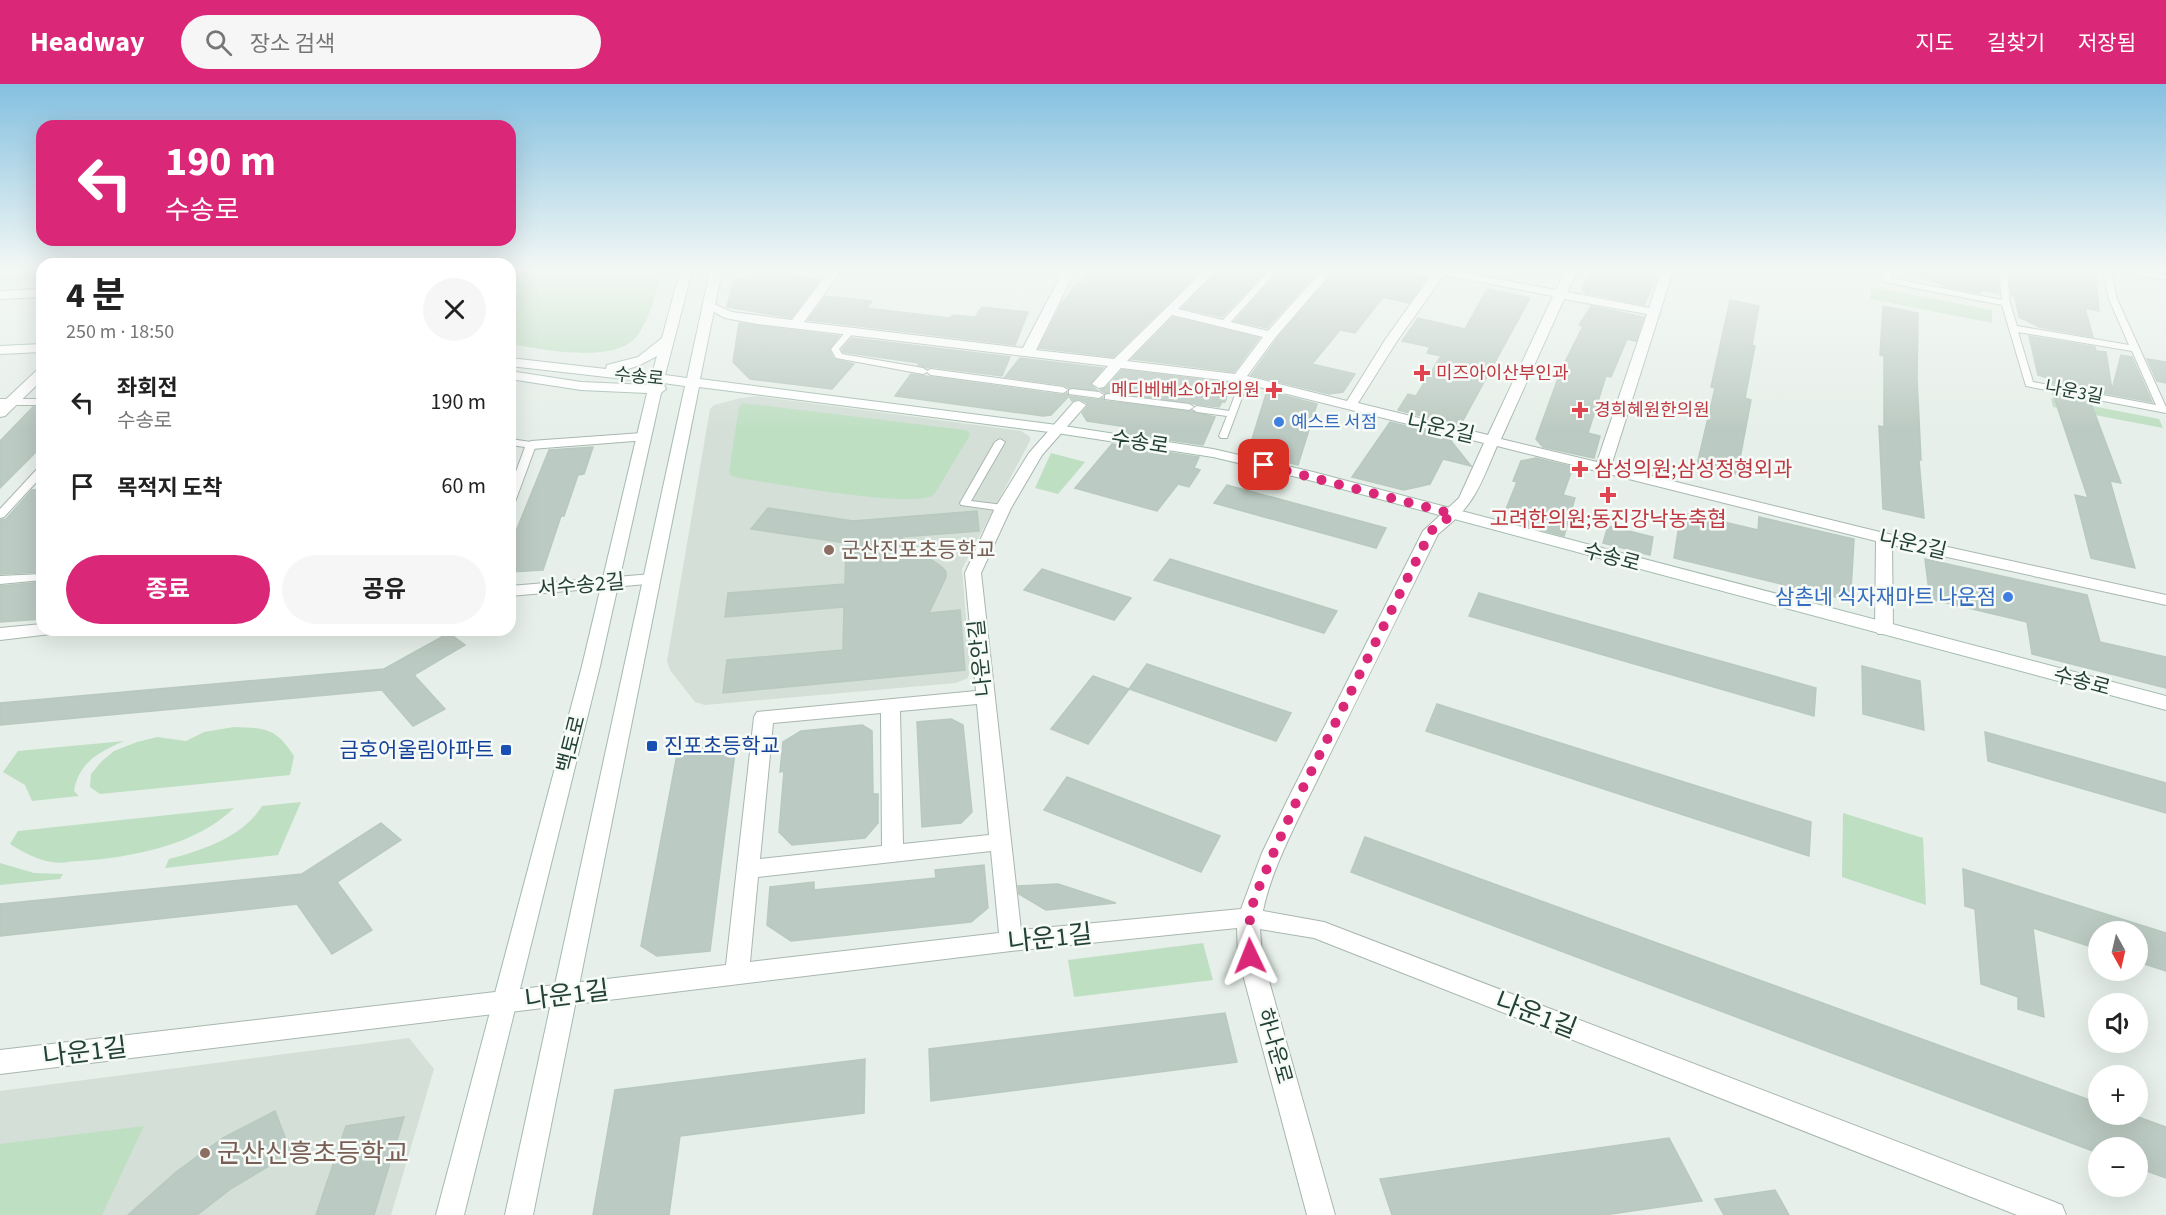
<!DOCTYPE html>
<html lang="ko">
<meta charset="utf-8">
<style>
:root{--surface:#fff;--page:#f6f6f6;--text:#222;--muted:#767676;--accent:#db2777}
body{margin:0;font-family:"Source Sans 3","Noto Sans KR",sans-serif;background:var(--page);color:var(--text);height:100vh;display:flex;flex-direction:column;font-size:22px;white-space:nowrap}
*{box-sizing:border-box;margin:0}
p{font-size:20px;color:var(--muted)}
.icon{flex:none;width:33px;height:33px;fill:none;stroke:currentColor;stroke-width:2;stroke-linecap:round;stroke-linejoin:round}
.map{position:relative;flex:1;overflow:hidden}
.details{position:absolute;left:36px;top:174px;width:480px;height:378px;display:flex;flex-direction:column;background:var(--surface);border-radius:18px;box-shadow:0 6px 24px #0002}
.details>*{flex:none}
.top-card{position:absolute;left:36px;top:36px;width:480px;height:126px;border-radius:18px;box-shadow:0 6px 24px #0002;background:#db2777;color:#fff;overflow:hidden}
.needle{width:39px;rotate:172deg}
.controls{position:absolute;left:2088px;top:837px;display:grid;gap:12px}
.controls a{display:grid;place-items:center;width:60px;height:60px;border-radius:50%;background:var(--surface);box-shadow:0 6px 24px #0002;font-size:30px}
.pin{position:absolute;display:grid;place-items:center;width:51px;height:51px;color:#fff;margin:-26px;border-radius:12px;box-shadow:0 3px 9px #0006}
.me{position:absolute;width:66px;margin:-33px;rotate:358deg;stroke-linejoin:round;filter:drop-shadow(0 0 4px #0008)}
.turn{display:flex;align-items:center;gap:21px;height:126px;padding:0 30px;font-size:27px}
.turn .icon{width:78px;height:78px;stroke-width:2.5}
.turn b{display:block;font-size:42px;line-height:51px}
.round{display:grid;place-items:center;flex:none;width:63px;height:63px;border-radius:32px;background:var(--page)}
.head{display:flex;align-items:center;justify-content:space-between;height:102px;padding:0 30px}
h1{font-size:36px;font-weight:700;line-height:45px}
.button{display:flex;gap:12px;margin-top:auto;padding:12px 30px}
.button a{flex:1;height:69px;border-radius:36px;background:var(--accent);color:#fff;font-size:24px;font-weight:700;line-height:69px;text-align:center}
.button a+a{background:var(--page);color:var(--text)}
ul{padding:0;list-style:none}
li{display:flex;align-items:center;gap:18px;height:84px;padding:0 30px}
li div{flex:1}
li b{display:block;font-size:22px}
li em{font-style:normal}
header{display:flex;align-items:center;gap:36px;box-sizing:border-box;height:84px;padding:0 30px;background:var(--accent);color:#fff}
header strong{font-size:28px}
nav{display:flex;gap:33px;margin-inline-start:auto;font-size:21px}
.search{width:420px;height:54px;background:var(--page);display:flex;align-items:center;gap:15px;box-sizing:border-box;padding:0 21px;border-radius:33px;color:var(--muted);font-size:22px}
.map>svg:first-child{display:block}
.built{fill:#d4dfd8}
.green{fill:#bfdfc3}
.building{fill:#bbcac2;stroke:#b8c9bf;stroke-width:1.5}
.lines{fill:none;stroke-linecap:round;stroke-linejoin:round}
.lane-casing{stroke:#a8b7af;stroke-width:2}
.street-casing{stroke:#a8b7af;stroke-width:2}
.secondary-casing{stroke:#a4bbaf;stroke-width:2}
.lane{fill:#fff;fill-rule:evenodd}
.street{fill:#fff;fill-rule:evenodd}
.secondary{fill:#fff;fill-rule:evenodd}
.route{stroke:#db2777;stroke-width:10;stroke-dasharray:0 18}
.health-dot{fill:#e0444e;stroke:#f7fbf8;stroke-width:2}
.shop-dot{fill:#3f7fe0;stroke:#f7fbf8;stroke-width:2}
.education-dot{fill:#8d6e63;stroke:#f7fbf8;stroke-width:2}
.transit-dot{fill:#1a4fb4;stroke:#f7fbf8;stroke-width:2}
.labels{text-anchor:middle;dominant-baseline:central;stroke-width:5;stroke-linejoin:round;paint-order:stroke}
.far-health-label{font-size:18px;fill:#be3a42;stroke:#f7fbf8;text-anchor:start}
.far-street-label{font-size:18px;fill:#244135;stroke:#f7fbf8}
.far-shop-label{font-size:18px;fill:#366cbe;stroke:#f7fbf8;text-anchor:start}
.street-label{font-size:21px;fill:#244135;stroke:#f7fbf8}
.health-label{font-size:21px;fill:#be3a42;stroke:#f7fbf8;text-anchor:start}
.education-label{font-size:21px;fill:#785e54;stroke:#f7fbf8;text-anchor:start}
.shop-label{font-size:21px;fill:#366cbe;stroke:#f7fbf8;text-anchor:end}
.transit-label{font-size:21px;fill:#164399;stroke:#f7fbf8;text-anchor:start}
.near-street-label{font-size:26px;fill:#244135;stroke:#f7fbf8}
.near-education-label{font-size:26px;fill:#785e54;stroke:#f7fbf8;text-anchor:start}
</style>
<header>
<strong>Headway</strong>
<div class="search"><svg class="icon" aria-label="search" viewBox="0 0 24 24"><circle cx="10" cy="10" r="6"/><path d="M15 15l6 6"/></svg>장소 검색</div>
<nav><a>지도</a><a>길찾기</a><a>저장됨</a></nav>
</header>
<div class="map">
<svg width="2166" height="1131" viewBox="0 0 2166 1131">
<rect width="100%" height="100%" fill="#e6efe9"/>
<g class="built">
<polygon points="757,312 1021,347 1030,353 1030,357 962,485 970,585 968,594 956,599 705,621 695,618 670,586 667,577 710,325 714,321 741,314"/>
<polygon points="409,954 434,985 391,1131 0,1131 0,1007"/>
</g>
<g class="green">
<polygon points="0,187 42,187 42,197 0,198"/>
<path d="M510 187H662C656 208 650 235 637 252 615 281 540 265 510 260Z"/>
<polygon points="1871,203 1992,226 1992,239 1870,215"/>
<polygon points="2051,314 2159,335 2163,344 2053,323"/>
<path d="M743 319 965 346 969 348 970 351 934 411C911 425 773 399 738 394L731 392 729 388 739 323Z"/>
<polygon points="1051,369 1085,378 1058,410 1035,404"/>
<path d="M234 643C266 644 276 644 294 672L290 691 100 710 90 703 91 690 101 678 114 667 137 658 157 653 186 657 204 648Z"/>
<path d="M124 657C99 668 79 678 74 707L79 712 32 717 25 701 3 688 18 667Z"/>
<path d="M301 718 278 771 165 784 169 775C202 766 243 753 262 722Z"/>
<path d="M234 724C195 762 132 773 80 777 71 777 61 780 52 778 37 776 23 768 10 760L18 747Z"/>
<polygon points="1843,729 1923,754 1926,821 1842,793"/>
<polygon points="0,779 34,789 63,790 60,795 0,801"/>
<polygon points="1203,859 1213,896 1074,913 1068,876"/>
<polygon points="144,1042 102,1131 0,1131 0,1060"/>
</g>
<g class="building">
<polygon points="757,187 764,187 820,196 791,234 727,223 734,196 748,195"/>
<polygon points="1089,187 1201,187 1113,273 1039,264 1062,219 1078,198 1083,199"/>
<polygon points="1218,187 1266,187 1222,233 1182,224"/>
<polygon points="1279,187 1318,187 1267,244 1235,237"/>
<polygon points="1335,187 1395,187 1427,193 1409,219 1383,213 1355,249 1340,246 1312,280 1355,290 1343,308 1329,310 1251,291 1277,255"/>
<polygon points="1591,187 1630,187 1657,192 1644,221 1586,209 1582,205"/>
<polygon points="1909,187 1981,187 1988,190 1997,188 1999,209 1980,206 1981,209 1947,203"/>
<polygon points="2009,187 2033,187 2063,192 2063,187 2089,187 2096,190 2099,227 2085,224 2093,253 2039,243 2019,233 2015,213 2012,212"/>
<polygon points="1487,205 1530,214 1460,342 1398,326 1408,310 1416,312 1441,272 1427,269 1430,263 1402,257 1418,234 1465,245"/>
<polygon points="826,212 872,217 866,224 950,234 953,231 975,233 982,223 1028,228 1015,261 808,236"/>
<polygon points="1730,216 1759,222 1752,261 1755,262 1745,314 1751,316 1737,390 1697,381 1715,304 1711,303"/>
<polygon points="1591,222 1644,233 1636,257 1627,255 1611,293 1606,292 1588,349 1600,352 1594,374 1543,363 1536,355 1561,286 1583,242 1579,241"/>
<polygon points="1883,222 1918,229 1917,294 1921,376 1919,376 1924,434 1883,425 1879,342 1884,343 1884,272 1880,271"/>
<polygon points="1173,233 1259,254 1234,288 1132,275"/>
<polygon points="739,239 839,252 829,265 834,275 854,280 832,305 750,295 733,278"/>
<polygon points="2029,252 2095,263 2096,267 2106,268 2112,306 2121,271 2132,273 2152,318 2050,299 2048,294 2038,291"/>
<polygon points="852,254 1010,273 1002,292 931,283 927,284 918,281 919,279 843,268 842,265"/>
<polygon points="1020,274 1103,284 1090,300 1097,306 1069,304 1063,301 1005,293"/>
<polygon points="2147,275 2166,278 2166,299 2157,297"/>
<polygon points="1122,286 1232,299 1225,318 1222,318 1219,323 1105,309 1100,306 1106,304"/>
<polygon points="911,290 1063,311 1067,309 1069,312 1099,316 1103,314 1105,317 1191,327 1215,333 1203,361 1121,349 1127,343 1087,337 1082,329 1088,322 1087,319 1079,315 1072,317 1069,312 1051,331 1043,332 895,312"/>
<polygon points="1267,307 1317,320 1298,381 1248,368"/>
<polygon points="2053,310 2090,317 2121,399 2110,397 2135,484 2091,474 2075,411 2088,414"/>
<polygon points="33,323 42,323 42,362 0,404 0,357"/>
<polygon points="1390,338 1453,354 1451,357 1471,382 1443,375 1430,400 1404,406 1352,393"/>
<polygon points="1112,360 1199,373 1194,384 1200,386 1189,403 1178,400 1157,427 1075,404"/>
<polygon points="593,363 584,390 578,391 564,432 561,432 543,486 510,488 510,462 549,366"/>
<polygon points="1536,374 1573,383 1563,411 1575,414 1564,452 1516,439 1506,425 1517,398 1513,397 1521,377"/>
<polygon points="1227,401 1386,444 1376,464 1214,419"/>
<polygon points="42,405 42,488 0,490 0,436 6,435 32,406"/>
<polygon points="768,424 853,437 977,427 979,447 900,453 943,484 946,488 946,493 929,529 960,526 965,586 723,609 727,576 843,566 844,523 725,533 728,509 845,500 846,459 751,445"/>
<polygon points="1681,428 1758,446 1759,433 1854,455 1851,506 1844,512 1835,513 1674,474"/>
<polygon points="1608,442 1653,453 1650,471 1603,459"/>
<polygon points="1170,475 1337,527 1324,549 1154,496"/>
<polygon points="1925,475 2087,511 2100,558 2166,573 2166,604 2032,570 2027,538 1930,515"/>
<polygon points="1042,485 1131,514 1114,536 1024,506"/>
<polygon points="42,498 42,535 0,538 0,502"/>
<polygon points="1479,509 1816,604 1814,632 1469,532"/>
<polygon points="449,549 465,561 414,591 445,625 413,642 382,606 0,641 0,619 384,585"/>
<polygon points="1147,580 1291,629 1276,657 1129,605"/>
<polygon points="1862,582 1920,597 1924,646 1863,630"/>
<polygon points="1093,592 1129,605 1088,660 1051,645"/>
<polygon points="1437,620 1811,738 1809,772 1426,647"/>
<polygon points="951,635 963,641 972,728 961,739 922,743 917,638"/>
<polygon points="862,641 872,647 873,710 878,710 878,739 865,754 792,761 779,748 784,687 780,688 783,658 801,647"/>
<polygon points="1985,648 2166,699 2166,729 1988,677"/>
<polygon points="736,660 710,867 657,872 641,862 678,665"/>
<polygon points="1067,693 1220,752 1201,788 1044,726"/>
<polygon points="381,739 401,756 337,798 372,846 332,870 297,820 0,852 0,820 302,790"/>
<polygon points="1365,753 2098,1019 2098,1030 2130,1030 2166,1043 2166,1094 2138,1084 2138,1064 2098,1064 2098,1069 1351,788"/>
<polygon points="984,781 988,824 971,838 791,857 767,841 770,803 814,798 814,806 936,794 935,786"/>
<polygon points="1963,785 2166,849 2166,887 2138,878 2138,848 2098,848 2098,865 2033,844 2044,933 2018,925 2018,913 1981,900 1975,825 1965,822"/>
<polygon points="1058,800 1116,819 1046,826 1019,810 1018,802"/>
<polygon points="1225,929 1237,978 931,1017 929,965"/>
<polygon points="865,975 864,1029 680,1052 669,1131 593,1131 615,1006"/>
<polygon points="275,1027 291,1069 232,1104 197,1131 128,1131 176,1088 223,1054"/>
<polygon points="404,1033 374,1131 316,1131 346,1042"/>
<polygon points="1669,1054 1702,1117 1604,1131 1392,1131 1380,1095"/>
<polygon points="1775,1106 1789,1131 1724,1131 1715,1115"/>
</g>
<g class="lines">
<g class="lane-casing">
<g id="lane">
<polygon points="1269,187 1277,187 1227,242 1221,242 1221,238"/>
<path d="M1883 187H1891V194L2002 216 1999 187H2007L2010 219 2017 242 2129 261 2109 215 2103 187H2111L2117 215 2166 323V329L2026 302 2002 221 1884 198ZM2018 248 2132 267 2156 321 2033 298Z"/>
<polygon points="2118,187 2136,187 2166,191 2166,195 2122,189"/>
<polygon points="851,244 855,247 839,265 842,270 923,284 927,287 931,285 1063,303 1068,306 1063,309 931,291 927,288 923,290 836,274 831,265 848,245"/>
<polygon points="1245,292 1249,295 1227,354 1221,354 1219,352 1227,332 1197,328 1192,325 1197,322 1229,327 1241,295"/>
<polygon points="1072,305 1099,308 1104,311 1099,314 1069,310 1069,306"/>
<polygon points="1108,310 1189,320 1194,323 1189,326 1105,315 1105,311"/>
<rect x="0" y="315" width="42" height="6"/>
<polygon points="510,355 531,358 536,361 515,418 510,421 510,404 525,363 510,361"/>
<polygon points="1000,355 1005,358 971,417 1003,421 1008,424 1003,427 961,421 960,419 995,358"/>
<polygon points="42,383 42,392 4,433 0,434 0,425 38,384"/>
<polygon points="42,490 42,496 0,500 0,492"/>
</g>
</g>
<g class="street-casing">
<g id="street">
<path d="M829 187H841L804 238 1023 264 1063 187H1075L1036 266 1114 275 1204 187H1216L1178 225 1268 247 1321 187H1333L1275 254 1247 292 1347 317 1385 256 1434 187H1456L1556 206 1565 187H1577L1567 208 1649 224 1661 187H1673L1611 382 1884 449 2166 511V521L1892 461 1893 546 1890 550H1878L1875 546 1876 457 1497 362C1479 404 1475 421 1438 450 1400 528 1362 606 1323 684 1304 724 1271 784 1263 827L1324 838 2052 1117 2062 1121 2066 1131H2017L1314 854 1260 845 1262 872 1335 1131H1307L1238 872 1237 844 1011 867 0 990V966L726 881 754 633 757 628 976 607 965 489 995 424 1029 369 1074 318 1079 317 1086 321 1042 371 1011 424 981 489 1021 846 1241 825 1262 769 1288 715 1423 447 1459 414 1484 359 1239 298 1121 284 1104 303 1099 304 1092 300 1108 282 757 240 725 234 703 222 709 218 732 228 792 236ZM1444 191 1553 212 1488 351 1358 319 1397 257ZM1564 215 1647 230 1597 378 1501 355ZM1172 231 1263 253 1235 290 1127 277ZM977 620 989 751 903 760 900 627ZM881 629 882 762 760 775 773 639ZM991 767 999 849 750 878 758 793Z"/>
<polygon points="42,205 42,213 0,215 0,207"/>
<polygon points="42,285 42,296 5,332 0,333 0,321 37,286"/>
<polygon points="642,349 649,353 647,356 531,365 524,361 531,357"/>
<polygon points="652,490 658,491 660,495 658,499 510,512 510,502"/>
<polygon points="42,540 42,546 54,546 51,550 0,556 0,544"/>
</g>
</g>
<g class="secondary-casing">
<g id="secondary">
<path d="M680 187H692L665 291 687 294 710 187H722L700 295 1057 341 1213 365 1313 388 2166 612V626L1305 395 1213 373 1057 349 699 303 533 1131H505L685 302 663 299 666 305 661 309 600 582 464 1131H436L582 582 647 309 581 306 510 295V287L581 298 649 301 650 298 510 282V274L606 285 607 281 638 273 662 254ZM657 272 652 290 622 287 640 281Z"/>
<polygon points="42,260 42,268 0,270 0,262"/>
</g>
</g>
<use href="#lane" class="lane"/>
<use href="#street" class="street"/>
<use href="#secondary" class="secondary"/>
</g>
<linearGradient id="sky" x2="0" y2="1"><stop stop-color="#84c0e0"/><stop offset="0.54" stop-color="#f4f8f5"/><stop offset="1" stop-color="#f4f8f5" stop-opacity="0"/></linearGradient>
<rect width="2166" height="345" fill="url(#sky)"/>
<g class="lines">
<polyline class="route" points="1250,872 1247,851 1254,815 1273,770 1298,714 1431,447 1453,430 1264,381"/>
</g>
<g class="health-dot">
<path d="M1419 280h6v6h6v6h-6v6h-6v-6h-6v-6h6z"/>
<path d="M1271 297h6v6h6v6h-6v6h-6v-6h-6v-6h6z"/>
<path d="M1577 317h6v6h6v6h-6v6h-6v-6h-6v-6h6z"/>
<path d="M1577 376h6v6h6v6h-6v6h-6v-6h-6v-6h6z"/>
<path d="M1605 402h6v6h6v6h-6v6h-6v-6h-6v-6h6z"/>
</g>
<g class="shop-dot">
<circle cx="1279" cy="338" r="6"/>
<circle cx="2008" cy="513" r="6"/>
</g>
<g class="education-dot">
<circle cx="829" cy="466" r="6"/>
<circle cx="205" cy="1069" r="6"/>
</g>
<g class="transit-dot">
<rect x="646" y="656" width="12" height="12" rx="3"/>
<rect x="500" y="660" width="12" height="12" rx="3"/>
</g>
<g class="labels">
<g class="far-health-label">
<text x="1436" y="289">미즈아이산부인과</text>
<text x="1260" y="306" text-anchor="end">메디베베소아과의원</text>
<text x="1594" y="326">경희혜원한의원</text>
</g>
<g class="far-street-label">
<text transform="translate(639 293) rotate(6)">수송로</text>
<text transform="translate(2074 308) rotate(11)">나운3길</text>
</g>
<g class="far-shop-label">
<text x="1291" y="338">예스트 서점</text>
</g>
<g class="street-label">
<text transform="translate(1441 344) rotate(13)">나운2길</text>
<text transform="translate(1140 358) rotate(9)">수송로</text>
<text transform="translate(1913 460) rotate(13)">나운2길</text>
<text transform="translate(1612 473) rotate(15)">수송로</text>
<text transform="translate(581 501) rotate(-5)">서수송2길</text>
<text transform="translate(980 574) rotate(-96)">나운안길</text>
<text transform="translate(2082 597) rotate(15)">수송로</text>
<text transform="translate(571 660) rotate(-76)">백토로</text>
<text transform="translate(1275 962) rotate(74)">하나운로</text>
</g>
<g class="health-label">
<text x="1594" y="385">삼성의원;삼성정형외과</text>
<text x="1608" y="435" text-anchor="middle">고려한의원;동진강낙농축협</text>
</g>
<g class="education-label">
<text x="841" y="466">군산진포초등학교</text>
</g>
<g class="shop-label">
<text x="1996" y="513">삼촌네 식자재마트 나운점</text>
</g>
<g class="transit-label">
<text x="664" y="662">진포초등학교</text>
<text x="494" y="666" text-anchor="end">금호어울림아파트</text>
</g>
<g class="near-street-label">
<text transform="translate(1050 854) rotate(-6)">나운1길</text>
<text transform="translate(567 911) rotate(-7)">나운1길</text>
<text transform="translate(1536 931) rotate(21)">나운1길</text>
<text transform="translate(85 968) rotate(-7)">나운1길</text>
</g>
<g class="near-education-label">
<text x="217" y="1069">군산신흥초등학교</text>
</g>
</g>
</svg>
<div class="controls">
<a><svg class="needle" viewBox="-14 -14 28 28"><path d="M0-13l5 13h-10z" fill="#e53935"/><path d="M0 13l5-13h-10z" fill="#767676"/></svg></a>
<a><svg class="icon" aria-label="sound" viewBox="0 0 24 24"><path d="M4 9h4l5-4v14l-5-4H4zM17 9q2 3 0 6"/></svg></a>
<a>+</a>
<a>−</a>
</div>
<div class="pin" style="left:1264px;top:381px;background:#d93025"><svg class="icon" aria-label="arrive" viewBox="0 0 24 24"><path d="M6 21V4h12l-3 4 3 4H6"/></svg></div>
<svg class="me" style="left:1250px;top:872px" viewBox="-20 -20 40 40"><path d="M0-17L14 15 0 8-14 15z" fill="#db2777" stroke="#fff" stroke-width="4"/></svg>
<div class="top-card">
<div class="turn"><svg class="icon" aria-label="left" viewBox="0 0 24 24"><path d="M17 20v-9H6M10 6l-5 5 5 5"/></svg><div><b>190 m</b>수송로</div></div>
</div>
<section class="details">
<div class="head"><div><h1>4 분</h1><p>250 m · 18:50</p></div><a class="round"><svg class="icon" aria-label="close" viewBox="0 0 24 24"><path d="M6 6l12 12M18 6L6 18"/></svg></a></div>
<ul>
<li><svg class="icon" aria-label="left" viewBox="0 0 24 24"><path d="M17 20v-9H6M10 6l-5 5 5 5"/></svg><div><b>좌회전</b><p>수송로</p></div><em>190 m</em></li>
<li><svg class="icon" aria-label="arrive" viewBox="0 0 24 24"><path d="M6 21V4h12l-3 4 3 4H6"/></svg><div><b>목적지 도착</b></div><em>60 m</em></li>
</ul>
<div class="button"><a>종료</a><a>공유</a></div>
</section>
</div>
